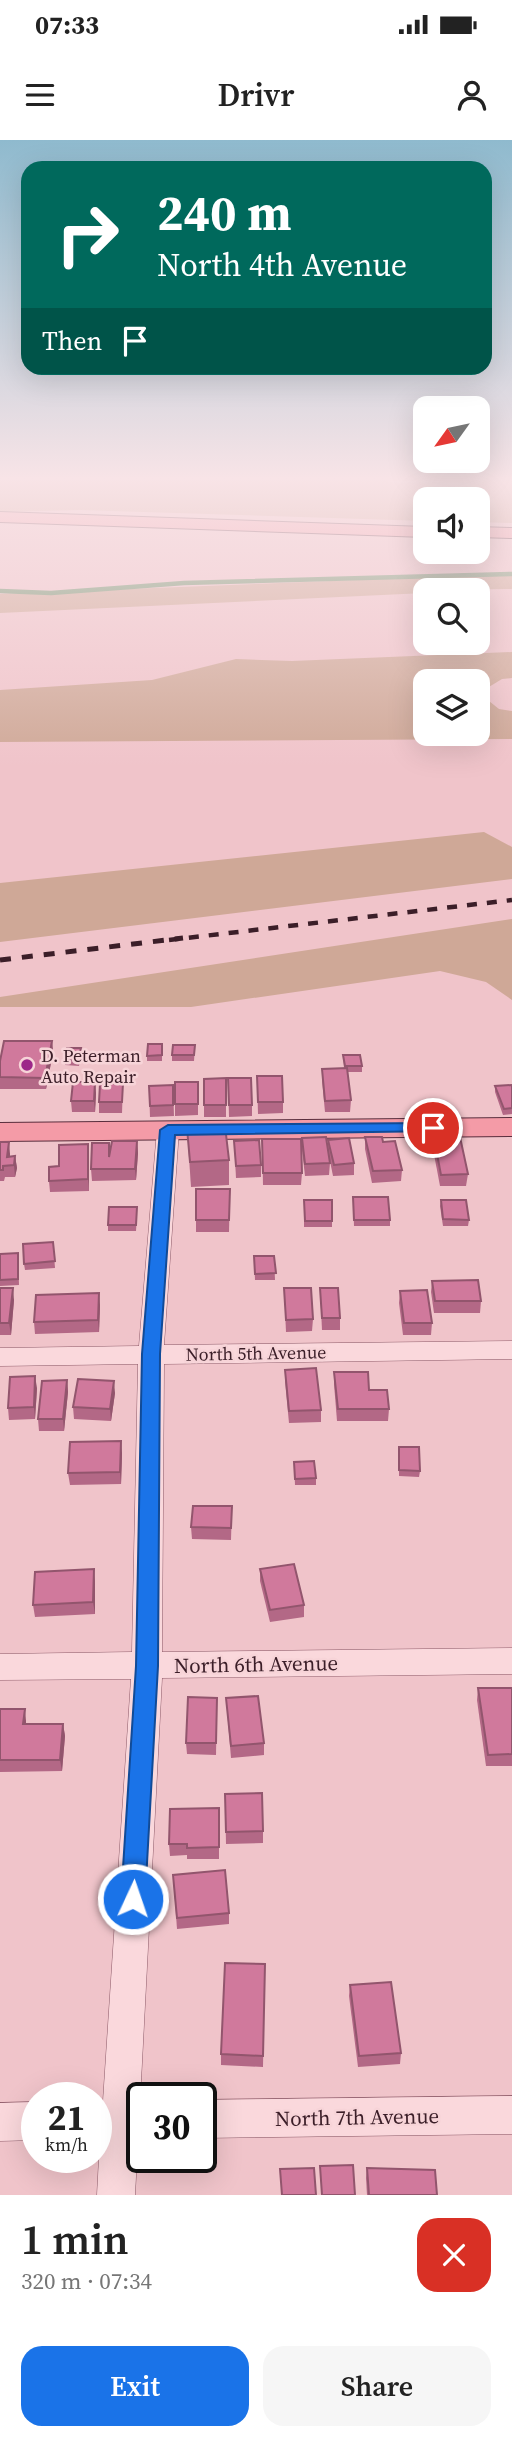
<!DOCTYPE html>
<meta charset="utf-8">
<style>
:root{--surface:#fff;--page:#f6f6f6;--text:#222;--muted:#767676;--accent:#1a73e8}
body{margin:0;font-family:"Source Serif 4",serif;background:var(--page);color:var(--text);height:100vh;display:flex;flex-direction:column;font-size:26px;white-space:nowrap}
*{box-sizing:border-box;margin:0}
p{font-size:23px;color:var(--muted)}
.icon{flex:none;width:38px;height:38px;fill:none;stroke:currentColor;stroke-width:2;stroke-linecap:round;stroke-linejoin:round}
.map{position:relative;height:2055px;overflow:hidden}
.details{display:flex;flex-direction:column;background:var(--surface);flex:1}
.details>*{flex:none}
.hud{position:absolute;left:21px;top:21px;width:471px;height:214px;border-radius:21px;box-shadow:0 7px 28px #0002;background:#00695c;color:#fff;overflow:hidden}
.needle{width:46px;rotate:237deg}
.controls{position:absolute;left:413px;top:256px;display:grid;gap:14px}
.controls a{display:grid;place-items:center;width:77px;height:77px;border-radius:14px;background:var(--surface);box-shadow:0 7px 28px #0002;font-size:35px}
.speed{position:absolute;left:21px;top:1942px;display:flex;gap:14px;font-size:35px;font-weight:700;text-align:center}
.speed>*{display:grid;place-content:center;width:91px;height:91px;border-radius:50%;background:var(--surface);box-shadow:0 7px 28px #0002;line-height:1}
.speed small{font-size:18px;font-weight:400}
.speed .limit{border:4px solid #111;border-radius:10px;background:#fff;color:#111}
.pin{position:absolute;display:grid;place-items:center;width:60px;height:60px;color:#fff;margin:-30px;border:4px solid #fff;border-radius:50%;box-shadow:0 2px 7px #0007}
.me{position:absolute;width:77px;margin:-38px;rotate:3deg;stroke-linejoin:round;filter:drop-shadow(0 0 5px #0008)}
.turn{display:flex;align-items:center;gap:24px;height:147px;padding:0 21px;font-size:32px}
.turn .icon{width:91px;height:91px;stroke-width:2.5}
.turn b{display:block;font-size:49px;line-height:60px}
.then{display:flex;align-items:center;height:66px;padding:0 21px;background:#0003;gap:14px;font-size:26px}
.round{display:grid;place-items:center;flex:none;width:74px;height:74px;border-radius:21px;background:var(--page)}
.headline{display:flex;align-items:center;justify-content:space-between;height:119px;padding:0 21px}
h1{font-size:42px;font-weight:600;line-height:52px}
.action{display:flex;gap:14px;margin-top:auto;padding:14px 21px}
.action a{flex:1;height:80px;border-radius:21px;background:var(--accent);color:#fff;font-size:28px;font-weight:600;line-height:80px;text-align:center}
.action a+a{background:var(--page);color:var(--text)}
.status{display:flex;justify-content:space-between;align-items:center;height:49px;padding:0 35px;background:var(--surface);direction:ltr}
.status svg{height:19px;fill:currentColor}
header{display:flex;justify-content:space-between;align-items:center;height:91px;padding:0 21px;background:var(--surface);font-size:32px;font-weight:600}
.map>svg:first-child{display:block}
.green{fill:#cfa897;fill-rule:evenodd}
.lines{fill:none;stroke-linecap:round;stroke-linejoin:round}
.stream{stroke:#6f926c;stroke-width:4.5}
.minor-casing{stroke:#8c5a68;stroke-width:1}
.major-casing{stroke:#592e3d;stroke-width:2}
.minor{fill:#fad8dc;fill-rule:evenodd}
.major{fill:#f49ba7;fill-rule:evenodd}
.rail-far1{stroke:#3b1e28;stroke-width:4.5;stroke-dasharray:10 10;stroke-linecap:butt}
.rail{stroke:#3b1e28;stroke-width:5;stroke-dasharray:11 11;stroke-linecap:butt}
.wall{fill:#b36886}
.shaded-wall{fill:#92556d}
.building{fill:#d0799c;stroke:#92556d;stroke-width:2}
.route{fill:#1a73e8;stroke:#114b97;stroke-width:2}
.poi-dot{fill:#9d2789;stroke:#f7d4d8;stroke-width:2.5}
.labels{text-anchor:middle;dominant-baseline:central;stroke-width:5;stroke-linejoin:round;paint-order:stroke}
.poi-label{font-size:18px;fill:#3b1e28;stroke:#f7d4d8;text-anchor:start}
.street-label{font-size:18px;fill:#3b1e28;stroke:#f7d4d8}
.near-street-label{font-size:21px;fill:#3b1e28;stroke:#f7d4d8}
</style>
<div class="status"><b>07:33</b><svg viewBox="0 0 49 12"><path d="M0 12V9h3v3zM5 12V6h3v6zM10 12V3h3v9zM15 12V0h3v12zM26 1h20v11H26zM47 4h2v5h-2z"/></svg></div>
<header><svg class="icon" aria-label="menu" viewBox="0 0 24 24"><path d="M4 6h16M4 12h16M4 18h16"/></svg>Drivr<svg class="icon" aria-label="person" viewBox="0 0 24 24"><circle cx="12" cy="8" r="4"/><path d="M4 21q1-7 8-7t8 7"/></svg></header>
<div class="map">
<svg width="512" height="2055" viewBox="0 0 512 2055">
<rect width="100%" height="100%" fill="#f0c4ca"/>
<g class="green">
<polygon points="0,339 373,339 398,343 512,340 512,383 478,382 478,359 425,359 425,381 80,370 0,372"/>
<polygon points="512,434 512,449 425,450 425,453 0,473 0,454"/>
<path d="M512 512V538L502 539 479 553 499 569 512 571V599L0 602V550L152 540 236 519 292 521ZM425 541H478V593H425Z"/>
<polygon points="484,692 512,707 512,739 0,802 0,743"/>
<polygon points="512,779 512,860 486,842 440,831 191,867 0,867 0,857"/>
</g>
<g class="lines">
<polyline class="stream" points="0,451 51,453 184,443 512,434"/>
<g class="minor-casing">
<g id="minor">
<polygon points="168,983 176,985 179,990 164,1205 512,1201 512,1219 164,1224 162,1512 512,1508 512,1534 162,1538 140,1961 142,1999 138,1999 135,2055 97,2055 100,1999 96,1999 96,1961 103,1961 131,1539 0,1540 0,1514 132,1512 138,1224 0,1226 0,1208 139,1206 157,990 160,985"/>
<polygon points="512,1956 512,1994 201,1998 201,1960"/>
<polygon points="37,1962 37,2000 0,2001 0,1963"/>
</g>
</g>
<g class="major-casing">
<g id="major">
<polygon points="0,372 425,387 425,397 0,382"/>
<polygon points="478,387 512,388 512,398 478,397"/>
<polygon points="512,978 512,996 0,1001 0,983"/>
</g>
</g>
<use href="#minor" class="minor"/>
<use href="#major" class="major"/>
<polyline class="rail-far1" points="169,800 512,760"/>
<polyline class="rail" points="0,820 183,798"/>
</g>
<g class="wall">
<polygon points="52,901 53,912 46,949 0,949 0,921"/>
<polygon points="162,904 162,921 147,921 147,916"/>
<polygon points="195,905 194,921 172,921 172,915"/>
<polygon points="81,914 79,926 65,925 65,919"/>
<polygon points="343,915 362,926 362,932 347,932 351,960 350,972 325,972 322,940 322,929 344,928"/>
<polygon points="257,936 283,962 283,973 258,974"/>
<polygon points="226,938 226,977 204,977 204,939"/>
<polygon points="228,938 252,965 252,976 229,977"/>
<polygon points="198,942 198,975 175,976 175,964"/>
<polygon points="123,943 122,973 99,973 99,962"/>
<polygon points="173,945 174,976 150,977 149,946"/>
<polygon points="512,945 512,974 503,975 495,952 495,946"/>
<polygon points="96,953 95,972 72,972 71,961"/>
<polygon points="187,988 229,1020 229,1045 191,1047"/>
<polygon points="365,997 402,1030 401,1041 372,1043 365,1009"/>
<polygon points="302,998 330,1023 329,1035 305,1036 302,1010"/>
<polygon points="434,998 468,1034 466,1046 440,1046 433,1009"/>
<polygon points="262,999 302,1033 301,1045 263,1045"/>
<polygon points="328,1000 354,1023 354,1035 333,1036 328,1011"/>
<polygon points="137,1001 138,1013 136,1040 92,1041 91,1029 109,1003 110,1012"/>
<polygon points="234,1001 261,1025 261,1037 236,1038"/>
<polygon points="0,1002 10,1014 10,1016 15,1016 17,1028 15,1037 5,1037 4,1041 0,1041"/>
<polygon points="88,1004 89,1051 50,1052 49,1041 59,1026"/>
<polygon points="230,1049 229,1092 196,1092 196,1080"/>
<polygon points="353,1057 390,1080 390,1086 354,1086"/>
<rect x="304" y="1060" width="28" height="27"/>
<polygon points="441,1060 469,1080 468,1086 443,1086 440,1066"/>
<polygon points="137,1073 136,1091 108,1091 108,1085"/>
<polygon points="53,1102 55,1128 25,1130 24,1124"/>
<polygon points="18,1113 19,1145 0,1146 0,1114"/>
<polygon points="254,1116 274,1116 275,1140 255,1140"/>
<polygon points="432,1141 481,1161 480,1173 434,1173 431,1152"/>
<polygon points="0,1148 14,1160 11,1195 0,1195"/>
<polygon points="284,1148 313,1179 312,1191 286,1192"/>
<polygon points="320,1148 340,1178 340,1190 322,1190"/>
<polygon points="400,1151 432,1183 431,1195 403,1195 399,1163"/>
<polygon points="100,1165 99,1192 35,1194 34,1182"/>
<polygon points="285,1230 321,1270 321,1282 289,1283 285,1241"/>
<polygon points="334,1232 369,1250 389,1269 388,1281 337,1281 334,1244"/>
<polygon points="67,1240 68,1252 64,1291 39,1291 38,1279"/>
<polygon points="37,1248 35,1279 9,1280 8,1268"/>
<polygon points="115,1253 111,1281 74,1279 73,1267"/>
<polygon points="399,1307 420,1331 419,1337 399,1336"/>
<polygon points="122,1313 121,1344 70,1345 68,1333"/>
<polygon points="294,1322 316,1338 316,1345 295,1345"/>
<polygon points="232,1366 231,1400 192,1399 191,1387"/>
<polygon points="260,1429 304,1465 304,1477 270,1482 260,1441"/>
<polygon points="95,1441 95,1474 35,1477 33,1465"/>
<polygon points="478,1548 512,1548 512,1626 486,1626 477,1560"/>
<polygon points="217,1558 216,1615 187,1614 186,1603"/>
<polygon points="226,1558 264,1603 264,1615 231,1618"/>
<polygon points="0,1569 26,1581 26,1584 63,1584 65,1596 62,1631 0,1632"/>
<polygon points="225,1654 263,1691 263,1703 226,1704"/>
<polygon points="219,1668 219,1719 187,1719 187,1715 170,1716 169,1704"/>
<polygon points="173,1735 229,1773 229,1784 177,1789"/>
<polygon points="265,1824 263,1927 221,1925 221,1914"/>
<polygon points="350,1845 401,1913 400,1924 358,1927 349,1856"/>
<polygon points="367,2028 437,2055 367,2055 366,2038"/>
</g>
<g class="shaded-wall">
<polygon points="52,901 53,912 46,949 45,938"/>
<polygon points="95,942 96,953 95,972 94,961"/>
<polygon points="137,1001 138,1013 136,1040 135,1029"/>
<polygon points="9,1002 10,1014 9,1025 7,1017"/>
<polygon points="88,1004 89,1015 89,1051 88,1039"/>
<polygon points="15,1016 17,1028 15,1037 14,1025"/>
<polygon points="13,1148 14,1160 11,1195 9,1183"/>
<polygon points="99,1153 100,1165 99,1192 98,1180"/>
<polygon points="35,1236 37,1248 35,1279 34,1267"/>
<polygon points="67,1240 68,1252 64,1291 63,1279"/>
<polygon points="114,1241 115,1253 111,1281 110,1269"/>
<polygon points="121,1301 122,1313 121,1344 120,1332"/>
<polygon points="94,1429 95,1441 95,1474 93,1462"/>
<polygon points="25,1569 26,1581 25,1596 23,1584"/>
<polygon points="63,1584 65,1596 62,1631 60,1620"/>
</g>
<g class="building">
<polygon points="4,901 52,901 45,938 0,937 0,921"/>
<polygon points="148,904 162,904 162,915 147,916"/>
<polygon points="173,905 195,905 194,915 172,915"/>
<polygon points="67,908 81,908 78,920 65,919"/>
<polygon points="343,915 360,915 362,926 345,926"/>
<polygon points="347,928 351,960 325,961 322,929"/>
<polygon points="257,936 282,936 283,962 258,962"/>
<polygon points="226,938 226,965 204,965 204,939"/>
<polygon points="228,938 251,938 252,965 229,965"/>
<polygon points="73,942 95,942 94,961 71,961"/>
<rect x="175" y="942" width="23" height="22"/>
<polygon points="123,943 122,962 99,962 100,944"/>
<polygon points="173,945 173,965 150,966 149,946"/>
<polygon points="512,945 512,968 504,969 495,946"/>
<polygon points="225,986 229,1020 190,1022 187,988"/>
<polygon points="326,997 330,1023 305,1024 302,998"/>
<polygon points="365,997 382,997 383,1002 395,1001 402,1030 373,1031"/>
<polygon points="460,997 468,1034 441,1035 434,998"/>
<polygon points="349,998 354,1023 334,1025 328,1000"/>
<polygon points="262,999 301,999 302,1033 263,1033"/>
<polygon points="259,1000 261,1025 236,1026 234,1001"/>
<polygon points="112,1001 137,1001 135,1029 91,1029 92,1003 109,1003 109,1017"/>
<polygon points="0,1002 9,1002 7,1017 15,1016 14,1025 3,1026 3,1030 0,1030"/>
<polygon points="88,1004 88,1039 49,1041 49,1027 59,1026 59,1005"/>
<polygon points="196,1049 230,1049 229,1080 196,1080"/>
<polygon points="353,1057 388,1057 390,1080 354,1080"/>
<polygon points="304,1060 332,1060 332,1081 305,1081"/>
<polygon points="441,1060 466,1060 469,1080 443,1079"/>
<polygon points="109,1067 137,1067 136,1085 108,1085"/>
<polygon points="53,1102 55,1121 24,1124 23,1104"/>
<polygon points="18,1113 18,1139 0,1140 0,1114"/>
<polygon points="254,1116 274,1116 276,1133 255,1134"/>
<polygon points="478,1140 481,1161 435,1161 432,1141"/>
<polygon points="0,1148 13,1148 9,1183 0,1183"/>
<polygon points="284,1148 311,1148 313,1179 286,1180"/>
<polygon points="320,1148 338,1148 340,1178 322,1178"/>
<polygon points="427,1150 432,1183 404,1183 400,1151"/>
<polygon points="99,1153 98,1180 34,1182 36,1155"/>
<polygon points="316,1228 321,1270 289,1271 285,1230"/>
<polygon points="334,1232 368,1232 369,1250 387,1250 389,1269 338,1269"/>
<polygon points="35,1236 34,1267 8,1268 10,1237"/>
<polygon points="78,1239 114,1241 110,1269 73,1267"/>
<polygon points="67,1240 63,1279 38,1279 42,1241"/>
<polygon points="121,1301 120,1332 68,1333 70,1302"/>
<polygon points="399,1307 419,1307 420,1331 399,1330"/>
<polygon points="314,1321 316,1338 295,1339 294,1322"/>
<polygon points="193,1366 232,1366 231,1388 191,1387"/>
<polygon points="294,1424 304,1465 270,1470 260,1429"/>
<polygon points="94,1429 93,1462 33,1465 35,1432"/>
<polygon points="478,1548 512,1548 512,1614 488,1615"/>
<polygon points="258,1556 264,1603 231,1606 226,1558"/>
<polygon points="188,1557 217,1558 216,1603 186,1603"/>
<polygon points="0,1569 25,1569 23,1584 63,1584 60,1620 0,1620"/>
<polygon points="262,1653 263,1691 226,1692 225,1654"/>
<polygon points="219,1668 219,1707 187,1708 187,1704 169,1704 170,1669"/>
<polygon points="225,1730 229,1773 177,1778 173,1735"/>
<polygon points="225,1823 265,1824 263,1916 221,1914"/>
<polygon points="391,1842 401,1913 359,1916 350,1845"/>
<polygon points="353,2025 355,2055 322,2055 320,2026"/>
<polygon points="314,2028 316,2055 282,2055 280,2029"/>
<polygon points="367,2028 435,2030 437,2055 369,2055"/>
</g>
<linearGradient id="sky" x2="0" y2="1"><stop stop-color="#8fbace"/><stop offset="0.54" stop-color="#f8e4e7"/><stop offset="1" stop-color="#f8e4e7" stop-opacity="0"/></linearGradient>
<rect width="512" height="627" fill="url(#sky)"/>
<polygon class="route" points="433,983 438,984 440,988 438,991 175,995 160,1214 158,1526 145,1759 141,1768 133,1771 125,1768 121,1759 136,1526 142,1214 160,990 168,985"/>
<circle class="poi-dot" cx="27" cy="925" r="7"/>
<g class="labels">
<g class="poi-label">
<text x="41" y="915">D. Peterman<tspan x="41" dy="21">Auto Repair</tspan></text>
</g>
<g class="street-label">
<text transform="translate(256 1213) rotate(-1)">North 5th Avenue</text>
</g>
<g class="near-street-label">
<text transform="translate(256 1524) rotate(-1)">North 6th Avenue</text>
<text transform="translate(357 1977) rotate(-1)">North 7th Avenue</text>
</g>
</g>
</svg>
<div class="controls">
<a><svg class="needle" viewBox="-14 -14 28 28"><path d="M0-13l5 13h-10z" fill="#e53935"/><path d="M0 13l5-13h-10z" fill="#767676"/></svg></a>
<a><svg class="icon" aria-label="sound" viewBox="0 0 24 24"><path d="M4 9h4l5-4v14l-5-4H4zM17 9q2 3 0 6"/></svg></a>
<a><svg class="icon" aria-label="search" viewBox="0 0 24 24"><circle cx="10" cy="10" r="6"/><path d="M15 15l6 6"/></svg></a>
<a><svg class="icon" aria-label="layers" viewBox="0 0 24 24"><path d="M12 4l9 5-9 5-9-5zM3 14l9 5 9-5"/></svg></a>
</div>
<div class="speed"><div>21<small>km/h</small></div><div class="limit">30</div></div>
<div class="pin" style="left:433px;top:988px;background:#d93025"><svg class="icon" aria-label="arrive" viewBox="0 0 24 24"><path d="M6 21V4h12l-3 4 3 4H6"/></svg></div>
<svg class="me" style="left:133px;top:1759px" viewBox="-20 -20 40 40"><circle r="17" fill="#1a73e8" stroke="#fff" stroke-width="3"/><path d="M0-11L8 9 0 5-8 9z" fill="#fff"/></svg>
<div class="hud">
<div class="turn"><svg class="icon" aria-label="right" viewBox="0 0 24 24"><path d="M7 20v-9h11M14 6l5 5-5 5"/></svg><div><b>240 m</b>North 4th Avenue</div></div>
<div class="then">Then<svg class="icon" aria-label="arrive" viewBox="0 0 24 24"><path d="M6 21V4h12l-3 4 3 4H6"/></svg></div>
</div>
</div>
<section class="details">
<div class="headline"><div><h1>1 min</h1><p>320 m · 07:34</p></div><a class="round" style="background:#d93025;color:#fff"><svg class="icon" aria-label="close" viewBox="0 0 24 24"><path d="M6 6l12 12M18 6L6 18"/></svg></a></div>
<div class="action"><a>Exit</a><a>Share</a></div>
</section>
